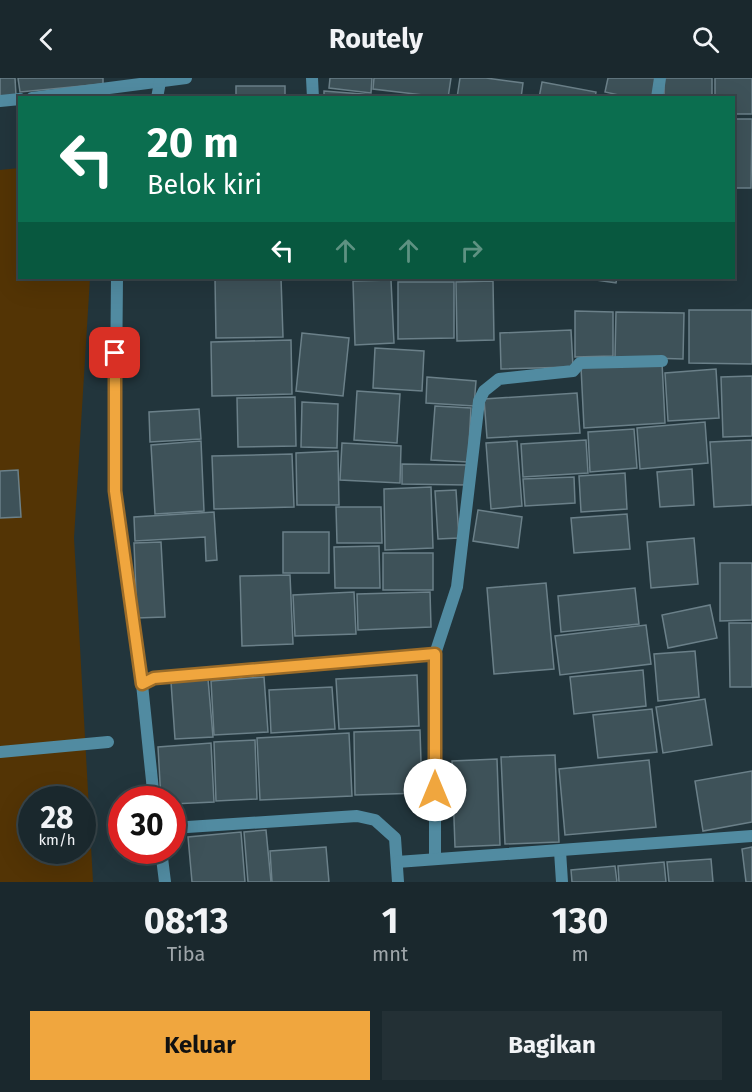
<!DOCTYPE html>
<html lang="id">
<style>
:root{--surface:#1a282d;--page:#233035;--text:#f1f3f6;--muted:#9fa6aa;--line:#384449;--accent:#f0a63e}
body{margin:0;font-family:"Fira Sans",sans-serif;background:var(--page);color:var(--text);height:100vh;display:flex;flex-direction:column;font-size:22px;white-space:nowrap}
*{box-sizing:border-box;margin:0}
p{font-size:20px;color:var(--muted)}
.icon{flex:none;width:33px;height:33px;fill:none;stroke:currentColor;stroke-width:2;stroke-linecap:round;stroke-linejoin:round}
.map{position:relative;height:804px;overflow:hidden}
.drawer{display:flex;flex-direction:column;background:var(--surface);flex:1}
.drawer>*{flex:none}
.guide{position:absolute;left:18px;top:18px;width:717px;height:183px;border-radius:0px;box-shadow:0 6px 24px #0002,0 0 0 2px var(--line);background:#0b6e4f;color:#fff;overflow:hidden}
.speed{position:absolute;left:18px;top:708px;display:flex;gap:12px;font-size:30px;font-weight:700;text-align:center}
.speed>*{display:grid;place-content:center;width:78px;height:78px;border-radius:50%;background:var(--surface);box-shadow:0 6px 24px #0002,0 0 0 2px var(--line);line-height:1}
.speed small{font-size:15px;font-weight:400}
.speed .limit{border:9px solid #d22;background:#fff;color:#111}
.pin{position:absolute;display:grid;place-items:center;width:51px;height:51px;color:#fff;margin:-26px;border-radius:12px;box-shadow:0 3px 9px #0006}
.me{position:absolute;width:66px;margin:-33px;rotate:0deg;stroke-linejoin:round;filter:drop-shadow(0 0 4px #0008)}
.turn{display:flex;align-items:center;gap:21px;height:126px;padding:0 30px;font-size:27px}
.turn .icon{width:78px;height:78px;stroke-width:2.5}
.turn b{display:block;font-size:42px;line-height:51px}
.lanes{display:flex;align-items:center;height:57px;padding:0 30px;background:#0003;justify-content:center;gap:30px;direction:ltr}
.lanes .off{opacity:.35}
.eta{display:flex;justify-content:space-evenly;align-items:center;height:102px;text-align:center}
.eta b{font-size:36px;font-weight:700;line-height:42px}
.action{display:flex;gap:12px;margin-top:auto;padding:12px 30px}
.action a{flex:1;height:69px;border-radius:0px;background:var(--accent);color:#111;font-size:24px;font-weight:700;line-height:69px;text-align:center}
.action a+a{background:var(--page);color:var(--text)}
header{display:flex;justify-content:space-between;align-items:center;height:78px;padding:0 30px;background:var(--surface);font-size:27px;font-weight:700}
.map>svg:first-child{display:block}
.green{fill:#533405;fill-rule:evenodd}
.building{fill:#3e5259;stroke:#6b8089;stroke-width:1.5}
.lines{fill:none;stroke-linecap:round;stroke-linejoin:round}
.minor{stroke:#518ba1;stroke-width:12}
.route-casing{stroke:#9c6c28;stroke-width:15}
.route{stroke:#f0a63e;stroke-width:10}
</style>
<header><svg class="icon" aria-label="back" viewBox="0 0 24 24"><path d="M15 5l-7 7 7 7"/></svg>Routely<svg class="icon" aria-label="search" viewBox="0 0 24 24"><circle cx="10" cy="10" r="6"/><path d="M15 15l6 6"/></svg></header>
<div class="map">
<svg width="752" height="804" viewBox="0 0 752 804">
<rect width="100%" height="100%" fill="#22353c"/>
<path class="green" d="M19 90 20 200H90L74 460 93 804H0V92ZM32 722H82V772H32Z"/>
<g class="building">
<polygon points="0,0 15,0 16,18 0,20"/>
<polygon points="18,0 103,0 103,6 20,14"/>
<polygon points="330,0 372,0 371,15 329,10"/>
<polygon points="374,0 451,0 448,20 373,11"/>
<polygon points="460,0 486,0 523,5 521,20 457,20"/>
<polygon points="608,0 657,0 653,20 632,20 605,14"/>
<rect x="664" y="0" width="48" height="20"/>
<polygon points="715,0 752,0 752,36 734,36 734,20 715,20"/>
<polygon points="542,4 596,14 595,20 539,20"/>
<rect x="236" y="8" width="49" height="12"/>
<polygon points="324,13 387,18 387,20 324,20"/>
<polygon points="734,41 752,41 751,110 734,110"/>
<polygon points="215,200 281,200 283,259 216,260"/>
<polygon points="582,200 617,200 616,205"/>
<polygon points="391,202 394,265 355,267 353,203"/>
<polygon points="493,203 494,262 457,263 456,204"/>
<polygon points="398,204 454,204 454,260 398,261"/>
<polygon points="689,232 752,232 752,286 689,285"/>
<polygon points="575,233 613,234 613,278 575,279"/>
<polygon points="616,234 684,235 683,281 615,279"/>
<polygon points="571,252 573,289 501,291 500,255"/>
<polygon points="302,255 349,260 343,318 296,313"/>
<polygon points="291,262 292,316 212,318 211,264"/>
<polygon points="375,270 424,273 422,313 373,310"/>
<polygon points="662,284 665,345 584,350 581,289"/>
<polygon points="716,291 719,340 668,343 665,295"/>
<polygon points="752,298 752,358 723,359 721,299"/>
<polygon points="427,299 476,303 474,328 426,325"/>
<polygon points="357,313 400,316 397,365 354,362"/>
<polygon points="577,315 580,355 487,360 484,321"/>
<polygon points="295,319 296,368 238,369 237,320"/>
<polygon points="302,324 338,326 337,370 301,369"/>
<polygon points="435,328 471,330 468,384 431,382"/>
<polygon points="199,331 201,361 150,364 149,334"/>
<polygon points="705,344 708,385 640,391 637,350"/>
<polygon points="634,351 637,390 590,394 588,354"/>
<polygon points="586,362 588,395 523,399 521,366"/>
<polygon points="752,362 752,427 714,429 710,364"/>
<polygon points="201,363 204,433 155,436 151,367"/>
<polygon points="517,363 522,428 491,431 486,365"/>
<polygon points="342,365 401,368 400,405 340,402"/>
<polygon points="338,373 339,427 297,427 296,375"/>
<polygon points="292,376 294,429 214,431 212,378"/>
<polygon points="402,386 467,387 467,407 402,406"/>
<polygon points="692,391 694,427 660,429 657,394"/>
<polygon points="18,392 21,439 0,440 0,393"/>
<polygon points="625,395 627,431 581,434 579,398"/>
<polygon points="574,399 575,425 525,428 523,401"/>
<polygon points="431,409 433,470 385,472 384,411"/>
<polygon points="456,412 459,460 438,461 435,413"/>
<polygon points="336,429 381,429 382,465 337,465"/>
<polygon points="478,432 522,439 518,470 473,463"/>
<polygon points="214,434 217,482 206,483 205,459 135,463 134,439"/>
<polygon points="627,436 630,471 574,475 571,440"/>
<rect x="283" y="454" width="46" height="41"/>
<polygon points="694,460 698,506 651,510 647,464"/>
<polygon points="161,464 165,539 137,540 134,465"/>
<polygon points="379,468 380,510 335,510 334,469"/>
<rect x="383" y="475" width="50" height="37"/>
<polygon points="720,485 752,485 752,542 720,543"/>
<polygon points="290,497 293,566 242,568 240,498"/>
<polygon points="546,505 554,591 494,596 487,510"/>
<polygon points="635,510 639,546 561,554 558,518"/>
<polygon points="354,514 356,556 295,558 293,517"/>
<polygon points="430,514 431,549 358,552 357,516"/>
<polygon points="710,527 717,560 668,570 662,537"/>
<polygon points="729,545 752,545 752,609 730,609"/>
<polygon points="646,547 651,586 560,597 555,558"/>
<polygon points="695,573 699,619 658,623 654,576"/>
<polygon points="643,592 646,628 574,636 570,599"/>
<polygon points="417,597 419,648 339,651 336,601"/>
<polygon points="264,599 268,654 214,657 211,603"/>
<polygon points="208,601 213,659 175,661 171,604"/>
<polygon points="332,609 335,651 271,655 269,612"/>
<polygon points="705,621 712,667 663,675 656,629"/>
<polygon points="652,631 657,674 598,680 593,637"/>
<polygon points="420,652 422,715 355,717 354,654"/>
<polygon points="349,655 352,718 260,722 257,660"/>
<polygon points="255,662 257,721 216,723 214,664"/>
<polygon points="211,665 214,724 172,726 172,722 161,722 158,669"/>
<polygon points="555,677 559,764 505,766 501,679"/>
<polygon points="497,681 500,767 455,769 452,683"/>
<polygon points="649,682 656,749 565,757 559,691"/>
<polygon points="752,693 752,744 703,753 695,703"/>
<polygon points="266,752 271,804 248,804 244,754"/>
<polygon points="241,754 245,804 192,804 188,759"/>
<polygon points="326,769 329,804 272,804 270,773"/>
<polygon points="752,769 752,804 746,804 742,771"/>
<polygon points="711,781 713,804 669,804 667,784"/>
<polygon points="664,784 666,804 619,804 618,788"/>
<polygon points="615,788 617,804 572,804 571,792"/>
</g>
<g class="lines">
<g class="minor">
<polyline points="312,0 313,20"/>
<polyline points="32,20 186,0"/>
<polyline points="157,20 160,4"/>
<polyline points="657,20 660,0"/>
<polyline points="0,23 20,21"/>
<polyline points="117,200 115,413 142,606 154,722"/>
<polyline points="142,606 154,600 435,576"/>
<polyline points="0,674 108,664"/>
<polyline points="172,750 357,738 375,742 395,760 398,804"/>
<polyline points="161,772 165,804"/>
<polyline points="560,773 562,804"/>
<polyline points="435,781 435,576 457,509 479,323 484,313 499,301 573,293 580,285 662,283"/>
<polyline points="397,784 752,758"/>
</g>
</g>
<g class="lines">
<g class="route-casing">
<polyline id="route" points="115,275 115,413 142,606 154,600 435,576 435,712"/>
</g>
<use href="#route" class="route"/>
</g>
</svg>
<div class="speed"><div>28<small>km/h</small></div><div class="limit">30</div></div>
<div class="pin" style="left:115px;top:275px;background:#d93025"><svg class="icon" aria-label="arrive" viewBox="0 0 24 24"><path d="M6 21V4h12l-3 4 3 4H6"/></svg></div>
<svg class="me" style="left:435px;top:712px" viewBox="-20 -20 40 40"><circle r="19" fill="#fff"/><path d="M0-13L10 11 0 6-10 11z" fill="#f0a63e"/></svg>
<div class="guide">
<div class="turn"><svg class="icon" aria-label="left" viewBox="0 0 24 24"><path d="M17 20v-9H6M10 6l-5 5 5 5"/></svg><div><b>20 m</b>Belok kiri</div></div>
<div class="lanes"><svg class="icon" aria-label="left" viewBox="0 0 24 24"><path d="M17 20v-9H6M10 6l-5 5 5 5"/></svg><svg class="icon off" aria-label="ahead" viewBox="0 0 24 24"><path d="M12 20V5M6 11l6-6 6 6"/></svg><svg class="icon off" aria-label="ahead" viewBox="0 0 24 24"><path d="M12 20V5M6 11l6-6 6 6"/></svg><svg class="icon off" aria-label="right" viewBox="0 0 24 24"><path d="M7 20v-9h11M14 6l5 5-5 5"/></svg></div>
</div>
</div>
<section class="drawer">
<div class="eta">
<div><b>08:13</b><p>Tiba</p></div>
<div><b>1</b><p>mnt</p></div>
<div><b>130</b><p>m</p></div>
</div>
<div class="action"><a>Keluar</a><a>Bagikan</a></div>
</section>
